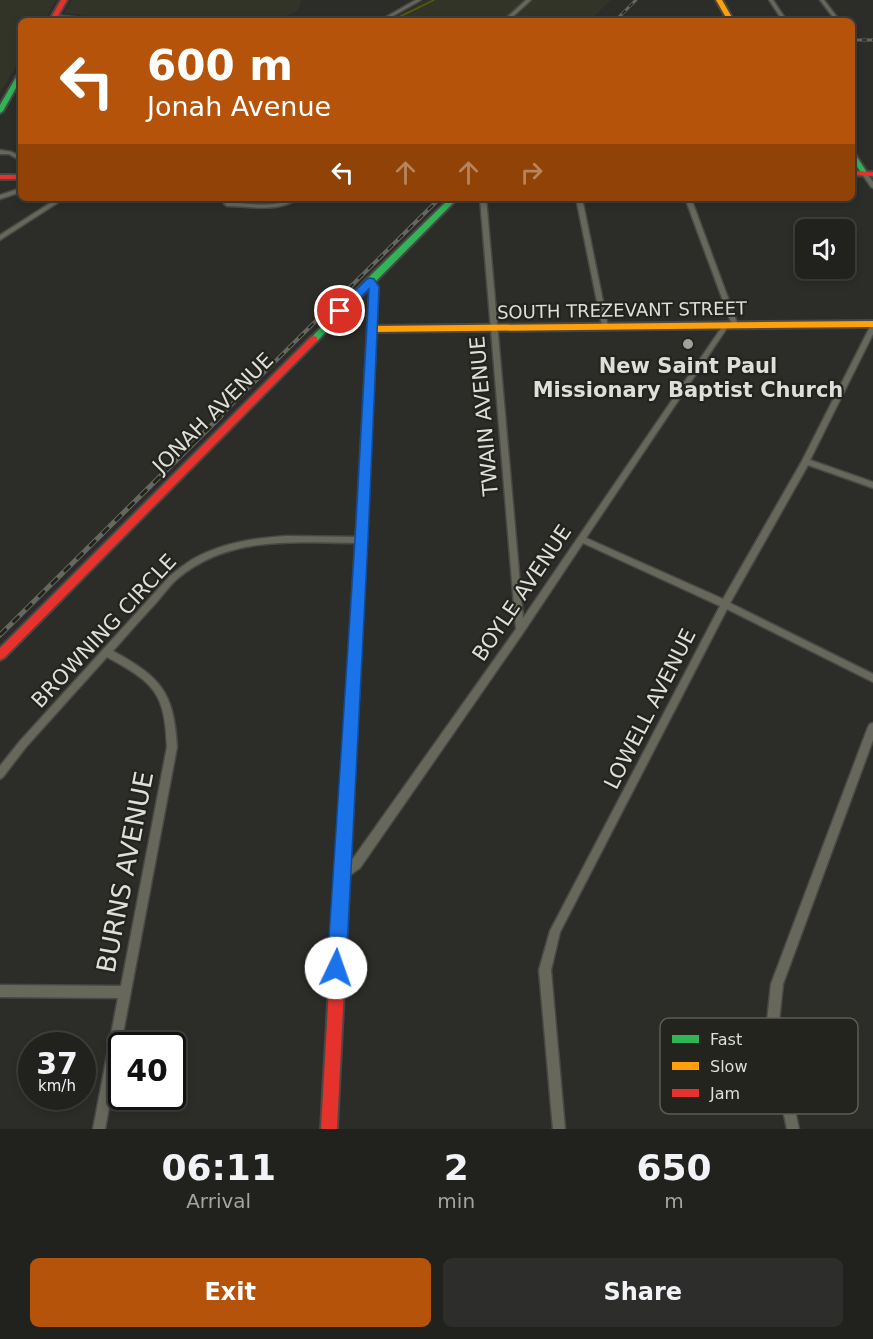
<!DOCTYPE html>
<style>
:root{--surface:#21211e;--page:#2d2e2b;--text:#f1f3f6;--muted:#a2a3a4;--line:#3e3e3c;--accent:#b45309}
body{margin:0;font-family:"DejaVu Sans",sans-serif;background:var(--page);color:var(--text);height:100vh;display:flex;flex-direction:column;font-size:22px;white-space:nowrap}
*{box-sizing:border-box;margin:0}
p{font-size:20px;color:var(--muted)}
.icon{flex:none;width:33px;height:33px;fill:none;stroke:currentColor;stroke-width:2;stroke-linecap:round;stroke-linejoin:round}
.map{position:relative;height:1129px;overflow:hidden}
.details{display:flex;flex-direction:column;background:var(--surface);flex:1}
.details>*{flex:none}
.banner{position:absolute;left:18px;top:18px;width:837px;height:183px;border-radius:9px;box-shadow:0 3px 9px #0003,0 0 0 2px var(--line);background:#b45309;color:#fff;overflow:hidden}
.controls{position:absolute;left:795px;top:219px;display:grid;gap:12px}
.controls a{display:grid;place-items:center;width:60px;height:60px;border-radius:9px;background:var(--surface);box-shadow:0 3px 9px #0003,0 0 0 2px var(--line);font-size:30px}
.speed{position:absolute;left:18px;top:1032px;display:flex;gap:12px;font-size:30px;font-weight:700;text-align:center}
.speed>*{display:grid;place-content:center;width:78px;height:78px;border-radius:50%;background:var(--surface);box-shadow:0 3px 9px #0003,0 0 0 2px var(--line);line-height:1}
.speed small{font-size:15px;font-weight:400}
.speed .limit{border:3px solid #111;border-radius:9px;background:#fff;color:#111}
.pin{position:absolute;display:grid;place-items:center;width:51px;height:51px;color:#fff;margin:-26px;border:3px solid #fff;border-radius:50%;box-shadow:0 2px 6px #0007}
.me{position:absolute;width:66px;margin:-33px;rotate:3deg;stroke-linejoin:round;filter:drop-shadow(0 0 4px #0008)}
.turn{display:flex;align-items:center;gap:21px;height:126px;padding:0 30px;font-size:27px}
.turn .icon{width:78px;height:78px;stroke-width:2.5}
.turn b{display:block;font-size:42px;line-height:51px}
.lanes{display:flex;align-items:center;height:57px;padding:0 30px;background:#0003;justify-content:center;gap:30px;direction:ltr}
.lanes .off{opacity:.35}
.eta{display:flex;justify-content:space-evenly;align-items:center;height:102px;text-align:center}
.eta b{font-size:36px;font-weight:700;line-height:42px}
.cta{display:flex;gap:12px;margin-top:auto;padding:12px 30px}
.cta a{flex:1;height:69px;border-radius:9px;background:var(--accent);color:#fff;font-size:24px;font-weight:700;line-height:69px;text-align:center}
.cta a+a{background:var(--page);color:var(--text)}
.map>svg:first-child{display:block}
.built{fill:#333428}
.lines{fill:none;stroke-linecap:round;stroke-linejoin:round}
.stream{stroke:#5a5c0a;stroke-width:1.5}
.street-casing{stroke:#484845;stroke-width:3}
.fast-casing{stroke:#484845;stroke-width:4}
.slow-casing{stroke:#484845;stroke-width:4}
.jam-casing{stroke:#484845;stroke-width:4}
.street{fill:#67685b;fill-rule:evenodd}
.fast{fill:#30b455;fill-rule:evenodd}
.slow{fill:#ff9f0a;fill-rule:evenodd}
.jam{fill:#e5322d;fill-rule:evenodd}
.rail-far2-casing{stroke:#66675f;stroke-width:3}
.rail-far1-casing{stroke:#66675f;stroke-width:4}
.rail-casing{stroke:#66675f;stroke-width:5}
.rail-far2{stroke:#23241d;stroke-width:1.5;stroke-dasharray:5;stroke-linecap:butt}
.rail-far1{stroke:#23241d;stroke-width:2;stroke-dasharray:7;stroke-linecap:butt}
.rail{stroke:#23241d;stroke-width:3;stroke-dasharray:9;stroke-linecap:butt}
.route{fill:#1a73e8;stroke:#114b97;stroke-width:1.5}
.poi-dot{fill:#a0a09c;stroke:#23241d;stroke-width:2}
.labels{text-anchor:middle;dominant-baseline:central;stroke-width:4.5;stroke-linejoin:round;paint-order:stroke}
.far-street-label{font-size:18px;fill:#dedfda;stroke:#23241d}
.poi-label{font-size:21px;font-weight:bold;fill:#dedfda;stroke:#23241d}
.street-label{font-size:21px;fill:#dedfda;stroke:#23241d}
.near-street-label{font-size:26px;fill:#dedfda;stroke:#23241d}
.key{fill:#23241d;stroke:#5b5c56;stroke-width:1.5}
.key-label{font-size:16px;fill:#dedfda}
</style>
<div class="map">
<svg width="873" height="1129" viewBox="0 0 873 1129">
<rect width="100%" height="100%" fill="#2c2c28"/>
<g class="built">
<polygon points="0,0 56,0 44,21 21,21 21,58 0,93"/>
<polygon points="72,0 301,0 299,10 278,21 132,21 64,13"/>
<polygon points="426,0 611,0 589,21 388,21"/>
</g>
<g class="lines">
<polyline class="stream" points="397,18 434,0"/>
<g class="street-casing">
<g id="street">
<polygon points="416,0 421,0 384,21 379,21"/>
<polygon points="526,0 531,0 508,21 503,21"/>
<polygon points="769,0 773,0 787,21 783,21"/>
<polygon points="820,0 824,0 840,21 836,21"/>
<polygon points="55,15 101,20 103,21 89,21 53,17 53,16"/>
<polygon points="0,150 12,152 21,157 21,161 9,154 0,154"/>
<polygon points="865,172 867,173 873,182 873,188 871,187 862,174"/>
<polygon points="21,188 21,192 0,199 0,195"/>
<polygon points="58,198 65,198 0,240 0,235"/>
<path d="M292 198H299C279 213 250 206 227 206L224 204 227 202C248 203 273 209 292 198Z"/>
<polygon points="480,198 486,198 523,618 724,324 726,323 729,325 586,538 723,599 802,461 870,327 873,325 873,334 810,460 873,482 873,488 808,465 730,603 873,674 873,682 727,609 560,932 551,970 565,1129 553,1129 539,970 550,931 720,606 583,543 523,633 360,868 343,880 339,879 338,875 339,871 352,860 516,629"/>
<polygon points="576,198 582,198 608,326 605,328 602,326"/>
<polygon points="685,198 691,198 738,325 737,326 735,327 732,325"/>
<path d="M287 536 362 537 366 540 362 543C297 543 230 534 177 579 169 586 163 595 156 603 141 619 127 635 113 651 160 677 174 691 177 747L105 1129H93L118 998 0 997V985L121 986 167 747C165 692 154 683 107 657L26 747 3 777 0 779V766L20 741 170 576C177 570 185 564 193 559 222 543 254 538 287 536Z"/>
<polygon points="873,723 873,740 783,984 778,1031 799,1129 787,1129 766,1031 771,984 868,727 870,724"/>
</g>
</g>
<g class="fast-casing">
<g id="fast">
<polygon points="21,72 21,79 3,111 0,113 0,105 18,74"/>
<polygon points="852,152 855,154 868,174 867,175 862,174 852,159"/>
<polygon points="450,198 458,198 375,282 378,287 367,523 362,527 357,523 370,287 317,341 311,341 310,339 367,279"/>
</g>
</g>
<g class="slow-casing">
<g id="slow">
<polygon points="716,0 722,0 734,21 728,21"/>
<polygon points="873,321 873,327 372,332 368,329 372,326"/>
<polygon points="362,519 367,523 351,847 349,852 344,853 339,852 337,847 357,523"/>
</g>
</g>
<g class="jam-casing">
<g id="jam">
<polygon points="61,0 67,0 55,21 49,21"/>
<polygon points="852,171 873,172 873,176 852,175"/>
<rect x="0" y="175" width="21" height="4"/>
<polygon points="314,336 317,337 317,341 4,658 0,660 0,648 311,337"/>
<polygon points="344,841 349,842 351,847 337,1129 321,1129 337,847 339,842"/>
</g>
</g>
<use href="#street" class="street"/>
<use href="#fast" class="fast"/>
<use href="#slow" class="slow"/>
<use href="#jam" class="jam"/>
<g class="rail-far2-casing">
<g id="rail-far2">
<polyline points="615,21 636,0"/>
<polyline points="852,40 873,40"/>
</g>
</g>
<g class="rail-far1-casing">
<polyline id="rail-far1" points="219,417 440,198"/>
</g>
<g class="rail-casing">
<polyline id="rail" points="0,635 221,416"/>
</g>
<use href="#rail-far2" class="rail-far2"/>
<use href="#rail-far1" class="rail-far1"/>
<use href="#rail" class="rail"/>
</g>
<polygon class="route" points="370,278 374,279 379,287 368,540 346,968 343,975 336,978 330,975 327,968 355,540 369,289 344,314 337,314 335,311 367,279"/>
<circle class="poi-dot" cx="688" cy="344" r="6"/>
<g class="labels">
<g class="far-street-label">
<text transform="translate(622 310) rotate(-1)">SOUTH TREZEVANT STREET</text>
</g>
<g class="poi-label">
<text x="688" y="366">New Saint Paul<tspan x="688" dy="24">Missionary Baptist Church</tspan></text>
</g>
<g class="street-label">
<text transform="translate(213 413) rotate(-45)">JONAH AVENUE</text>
<text transform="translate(484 416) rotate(-95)">TWAIN AVENUE</text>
<text transform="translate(522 593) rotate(-56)">BOYLE AVENUE</text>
<text transform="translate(104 631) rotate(-47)">BROWNING CIRCLE</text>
<text transform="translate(650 709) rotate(-63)">LOWELL AVENUE</text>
</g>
<g class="near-street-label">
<text transform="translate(125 872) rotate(-79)">BURNS AVENUE</text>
</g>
</g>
<rect x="660" y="1018" width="198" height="96" rx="9" class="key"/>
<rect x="672" y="1035" width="27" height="8" fill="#30b455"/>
<rect x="672" y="1062" width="27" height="8" fill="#ff9f0a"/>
<rect x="672" y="1089" width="27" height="8" fill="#e5322d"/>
<g class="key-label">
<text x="710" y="1045">Fast</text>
<text x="710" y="1072">Slow</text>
<text x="710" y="1099">Jam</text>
</g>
</svg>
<div class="controls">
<a><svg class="icon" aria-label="sound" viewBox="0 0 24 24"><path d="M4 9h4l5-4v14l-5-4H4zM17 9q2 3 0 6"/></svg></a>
</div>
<div class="speed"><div>37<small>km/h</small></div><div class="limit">40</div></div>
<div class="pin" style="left:340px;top:311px;background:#d93025"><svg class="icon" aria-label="arrive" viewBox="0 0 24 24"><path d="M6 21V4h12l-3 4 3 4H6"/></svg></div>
<svg class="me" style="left:336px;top:968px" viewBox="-20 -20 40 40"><circle r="19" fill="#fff"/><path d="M0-13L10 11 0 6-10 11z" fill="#1a73e8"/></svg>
<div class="banner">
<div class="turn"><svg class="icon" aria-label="left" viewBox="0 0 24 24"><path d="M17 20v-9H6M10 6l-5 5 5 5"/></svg><div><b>600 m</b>Jonah Avenue</div></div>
<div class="lanes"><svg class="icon" aria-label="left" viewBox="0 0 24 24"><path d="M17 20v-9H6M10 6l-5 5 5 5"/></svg><svg class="icon off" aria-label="ahead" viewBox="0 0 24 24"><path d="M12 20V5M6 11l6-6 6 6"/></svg><svg class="icon off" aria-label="ahead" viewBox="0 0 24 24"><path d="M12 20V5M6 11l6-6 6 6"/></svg><svg class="icon off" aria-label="right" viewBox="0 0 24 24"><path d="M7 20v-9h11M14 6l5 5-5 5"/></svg></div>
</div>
</div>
<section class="details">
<div class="eta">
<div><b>06:11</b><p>Arrival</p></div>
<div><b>2</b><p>min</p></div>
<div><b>650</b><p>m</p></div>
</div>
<div class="cta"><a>Exit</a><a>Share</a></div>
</section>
